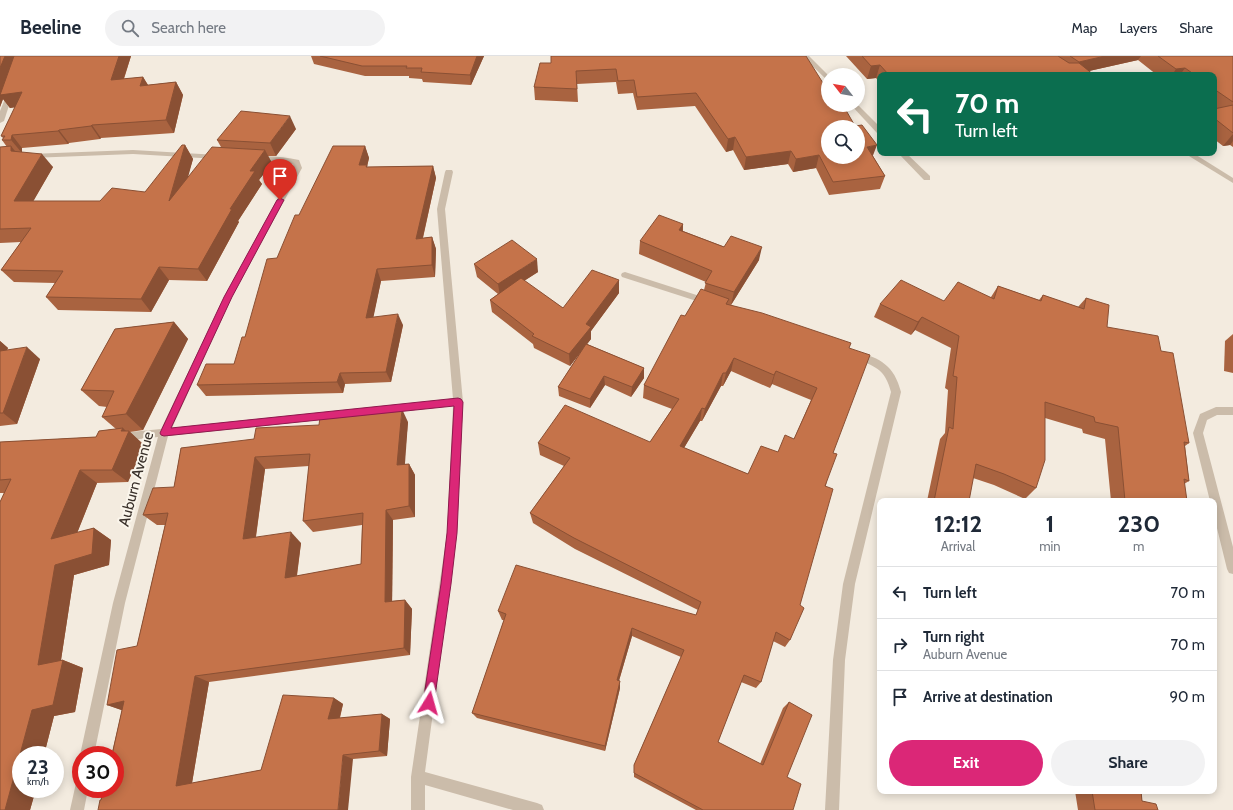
<!DOCTYPE html>
<style>
:root{--surface:#fff;--page:#f2f2f3;--text:#1f2937;--muted:#747a83;--line:#e0e1e3;--accent:#db2777}
body{margin:0;font-family:Cabin,sans-serif;background:var(--page);color:var(--text);height:100vh;display:flex;flex-direction:column;font-size:15px;white-space:nowrap}
*{box-sizing:border-box;margin:0}
p{font-size:13px;color:var(--muted)}
.icon{flex:none;width:22px;height:22px;fill:none;stroke:currentColor;stroke-width:2;stroke-linecap:round;stroke-linejoin:round}
.map{position:relative;flex:1;overflow:hidden}
.drawer{position:absolute;left:877px;top:442px;width:340px;height:296px;display:flex;flex-direction:column;background:var(--surface);border-radius:8px;box-shadow:0 2px 10px #0003}
.drawer>*{flex:none}
.hud{position:absolute;left:877px;top:16px;width:340px;height:84px;border-radius:8px;box-shadow:0 2px 10px #0003;background:#0b6e4f;color:#fff;overflow:hidden}
.needle{width:26px;rotate:301deg}
.fabs{position:absolute;left:821px;top:12px;display:grid;gap:8px}
.fabs a{display:grid;place-items:center;width:44px;height:44px;border-radius:50%;background:var(--surface);box-shadow:0 2px 10px #0003;font-size:20px}
.speed{position:absolute;left:12px;top:690px;display:flex;gap:8px;font-size:20px;font-weight:700;text-align:center}
.speed>*{display:grid;place-content:center;width:52px;height:52px;border-radius:50%;background:var(--surface);box-shadow:0 2px 10px #0003;line-height:1}
.speed small{font-size:10px;font-weight:400}
.speed .limit{border:6px solid #d22;background:#fff;color:#111}
.pin{position:absolute;display:grid;place-items:center;width:34px;height:34px;color:#fff;margin:-41px -17px;border-radius:50% 50% 50% 0;rotate:-45deg;box-shadow:0 0 4px #0007}
.pin .icon{rotate:45deg}
.me{position:absolute;width:44px;margin:-22px;rotate:8deg;stroke-linejoin:round;filter:drop-shadow(0 0 3px #0008)}
.turn{display:flex;align-items:center;gap:14px;height:84px;padding:0 12px;font-size:18px}
.turn .icon{width:52px;height:52px;stroke-width:2.5}
.turn b{display:block;font-size:28px;line-height:34px}
.eta{display:flex;justify-content:space-evenly;align-items:center;height:68px;text-align:center}
.eta b{font-size:24px;font-weight:700;line-height:28px}
.primary-button{display:flex;gap:8px;margin-top:auto;padding:8px 12px}
.primary-button a{flex:1;height:46px;border-radius:24px;background:var(--accent);color:#fff;font-size:16px;font-weight:700;line-height:46px;text-align:center}
.primary-button a+a{background:var(--page);color:var(--text)}
ul{padding:0;list-style:none}
li{display:flex;align-items:center;gap:12px;height:52px;padding:0 12px;border-top:1px solid var(--line)}
li div{flex:1}
li b{display:block;font-size:15px}
li em{font-style:normal}
header{display:flex;align-items:center;gap:24px;box-sizing:border-box;height:56px;padding:0 20px;background:var(--surface);border-bottom:1px solid var(--line)}
header strong{font-size:19px}
nav{display:flex;gap:22px;margin-inline-start:auto;font-size:14px}
.search{width:280px;height:36px;background:var(--page);display:flex;align-items:center;gap:10px;box-sizing:border-box;padding:0 14px;border-radius:22px;color:var(--muted);font-size:15px}
.map>svg:first-child{display:block}
.lines{fill:none;stroke-linecap:round;stroke-linejoin:round}
.street{fill:#cbbcaa;fill-rule:evenodd}
.wall{fill:#a96340;fill-rule:evenodd}
.shaded-wall{fill:#8a5034}
.building{fill:#c5734a;stroke:#8a5034;fill-rule:evenodd}
.route{fill:#db2777;stroke:#8e194d}
.labels{text-anchor:middle;dominant-baseline:central;stroke-width:4;stroke-linejoin:round;paint-order:stroke}
.street-label{font-size:15px;fill:#39302a;stroke:#faf5eb}
</style>
<header>
<strong>Beeline</strong>
<div class="search"><svg class="icon" aria-label="search" viewBox="0 0 24 24"><circle cx="10" cy="10" r="6"/><path d="M15 15l6 6"/></svg>Search here</div>
<nav><a>Map</a><a>Layers</a><a>Share</a></nav>
</header>
<div class="map">
<svg width="1233" height="754" viewBox="0 0 1233 754">
<rect width="100%" height="100%" fill="#f3ebdf"/>
<g class="lines">
<g class="street">
<polygon points="802,0 809,0 828,19 828,25"/>
<polygon points="9,33 14,34 4,65 0,67 0,55"/>
<polygon points="851,49 858,49 880,71 880,77 877,77"/>
<polygon points="133,94 218,99 222,101 218,103 133,98 30,102 26,100 30,98"/>
<polygon points="898,97 906,97 930,120 930,124 924,124"/>
<polygon points="1184,97 1193,97 1233,122 1233,127"/>
<path d="M253 101C267 99 285 101 299 104L302 112 232 241 172 372 453 343 437 153 445 116 446 114H452L453 116 445 153 463 346 457 477 425 716 537 747 542 749 544 754H513L425 729V754H411V721L447 477 453 350 168 380 125 547 94 699H81V700L80 699 113 547 158 381 121 385 117 384 116 381 117 378 121 377 161 373 224 241 294 112 293 108 256 105H253Z"/>
<polygon points="625,216 712,244 713,246 709,249 622,221 621,219 622,217"/>
<path d="M856 295C881 303 894 309 901 336L855 528 845 604 839 754H825L833 604 843 528 891 336C885 312 874 310 853 302L851 299Z"/>
<polygon points="1216,351 1233,351 1233,359 1217,359 1207,364 1203,377 1233,491 1233,518 1229,517 1227,513 1214,460 1214,445 1210,445 1193,377 1200,358"/>
<polygon points="81,725 81,733 88,733 84,754 70,754 76,727"/>
</g>
</g>
<g class="wall">
<polygon points="0,0 131,0 124,23 143,21 148,29 176,26 183,39 174,77 101,82 100,83 69,87 68,88 22,92 22,96 53,111 33,145 100,145 145,136 185,89 193,103 187,122 221,91 217,84 296,73 276,100 268,100 272,107 259,124 262,128 238,165 239,166 207,225 169,224 151,256 58,254 46,241 55,227 14,226 1,214 21,186 0,187 0,91 7,91 2,84 3,82 1,80 15,51 10,52 3,43 0,51"/>
<polygon points="311,0 484,0 471,29 423,26 422,23 409,22 409,20 365,20 314,8"/>
<polygon points="551,0 828,49 873,100 885,120 880,133 829,139 816,112 793,116 788,108 744,114 733,94 726,96 695,50 637,54 633,37 618,38 616,26 577,28 578,46 535,44 534,31 551,7"/>
<polygon points="846,0 1233,0 1233,91 1230,89 1223,90 1214,83 1214,19 1157,19 1138,4 1089,15 1094,19 880,19 880,27 876,22 867,23"/>
<polygon points="365,90 369,102 367,111 433,110 436,122 423,182 432,181 436,193 435,221 381,225 373,261 403,269 391,326 345,328 343,337 206,340 197,329 234,308 277,202 299,159"/>
<path d="M683 168V175L759 204 731 249 728 248 849 292 833 397 800 549 790 584 785 591 773 585 761 626 756 632 741 626 718 686 760 708 783 652 789 646 787 721 793 754H696L634 721V709L681 601 632 580 619 625 620 632 605 695 477 662 472 657 504 564H502L498 555 696 559 698 554 575 493 533 467 530 457 564 410 540 399 538 387 650 386 672 353 643 342 644 329 685 260 704 234 706 226 639 198 640 185ZM731 315 770 332 772 328 811 344 794 383 778 396 748 418 684 392 700 365H702L721 330H723Z"/>
<polygon points="474,208 538,216 524,225 563,252 619,224 619,237 591,275 591,283 587,288 644,312 644,322 631,341 605,329 590,352 559,340 558,331 582,294 570,310 534,292 533,288 492,256 490,244 498,238 477,221"/>
<polygon points="998,230 1039,244 1043,239 1078,251 1086,242 1107,271 1161,295 1189,387 1185,390 1189,425 1184,428 1187,445 1111,445 1105,383 1083,377 1082,373 1045,362 1036,432 1025,443 994,429 973,422 969,445 927,445 940,383 945,377 948,334 945,332 951,292 915,274 911,279 874,261 880,248 944,245 991,241"/>
<polygon points="174,266 188,283 143,374 130,376 144,389 128,426 97,427 77,477 94,472 111,484 109,509 74,519 61,604 63,604 83,612 75,656 54,660 44,699 21,699 21,733 36,733 30,754 0,754 0,446 4,437 0,437 0,386 96,381 99,375 116,373 102,361 107,351 99,350 81,334 115,273"/>
<polygon points="1233,278 1233,317 1224,315 1225,285"/>
<polygon points="0,285 8,292 7,294 40,303 17,368 0,370"/>
<path d="M408 366 404 408H409L415 419V461L393 464 392 545 405 544 412 553 410 599 209 626 192 727 261 714 334 642 343 648 340 662 382 658 390 663 387 700 353 703 101 744 122 654 107 649 137 590 165 469H157L143 459 174 431 181 392ZM309 410 303 465 313 476 362 469 361 508 297 520 301 487 256 481 265 413Z"/>
<polygon points="880,529 880,536 878,535"/>
<polygon points="1075,735 1141,735 1142,745 1158,754 1078,754"/>
</g>
<g class="shaded-wall">
<polygon points="5,0 19,0 22,36 31,49 10,52 3,43 0,51 0,12"/>
<polygon points="119,0 131,0 119,37 111,24"/>
<polygon points="477,0 484,0 471,29 470,19"/>
<polygon points="1105,0 1141,0 1138,4 1071,19 1079,6"/>
<polygon points="880,9 876,22 867,23 871,10"/>
<polygon points="1185,12 1180,19 1172,19 1176,13"/>
<polygon points="143,21 151,34 140,30"/>
<polygon points="176,26 183,39 174,77 166,64"/>
<polygon points="290,60 296,73 276,100 270,87"/>
<polygon points="92,69 101,82 100,83 91,70"/>
<polygon points="59,74 69,87 68,88 58,75"/>
<polygon points="1233,78 1233,85 1230,89 1223,90"/>
<polygon points="12,79 22,92 22,97 11,84"/>
<polygon points="735,81 733,94 726,96 728,83"/>
<polygon points="185,89 193,103 178,158 169,145"/>
<polygon points="877,89 872,102 867,91"/>
<polygon points="11,90 22,104 11,95"/>
<polygon points="365,90 369,102 367,110 371,121 359,109"/>
<polygon points="265,94 272,107 259,124 262,128 238,165 239,166 207,225 198,213 250,115"/>
<polygon points="791,95 788,108 744,114 746,101"/>
<polygon points="42,98 53,111 26,158 14,145"/>
<polygon points="819,99 816,112 793,116 796,103"/>
<polygon points="433,110 436,122 420,194 416,183"/>
<polygon points="683,168 682,181 679,174"/>
<polygon points="432,181 436,193 435,221 432,209"/>
<polygon points="762,191 759,204 731,249 734,236"/>
<polygon points="537,203 538,216 500,240 498,228"/>
<polygon points="159,211 169,224 151,256 141,243"/>
<polygon points="377,213 381,225 371,273 366,262"/>
<polygon points="619,224 619,237 591,275 591,283 570,310 569,298 586,268"/>
<polygon points="398,258 403,269 391,326 386,316"/>
<polygon points="922,261 915,274 911,279 918,266"/>
<polygon points="174,266 188,283 143,374 126,358"/>
<polygon points="0,285 8,292 0,306"/>
<polygon points="27,291 40,303 17,368 3,357"/>
<polygon points="734,302 731,315 723,330 726,317"/>
<polygon points="644,312 644,322 631,341 632,331"/>
<polygon points="776,315 772,328 770,332 774,319"/>
<polygon points="340,317 345,328 343,337 337,326"/>
<polygon points="723,317 721,330 702,365 705,353"/>
<polygon points="604,320 605,329 590,352 590,343"/>
<polygon points="702,352 700,365 678,402 680,390"/>
<polygon points="402,353 408,366 404,421 397,409"/>
<polygon points="123,372 128,377 129,375 144,389 128,426 112,414 121,375"/>
<polygon points="255,401 265,413 254,493 243,483"/>
<polygon points="409,408 415,419 415,461 409,450"/>
<polygon points="80,414 97,427 70,495 51,483"/>
<polygon points="386,454 393,464 392,555 385,546"/>
<polygon points="94,472 111,484 109,509 74,519 59,617 38,609 55,509"/>
<polygon points="291,476 301,487 295,532 285,522"/>
<polygon points="405,544 412,553 410,599 404,592"/>
<polygon points="632,572 632,580 617,631 617,624"/>
<polygon points="63,604 83,612 75,656 54,660 44,699 21,699 21,733 36,733 30,754 5,754 32,654"/>
<polygon points="195,620 209,626 191,733 176,730"/>
<polygon points="620,625 620,632 605,695 605,690"/>
<polygon points="334,642 343,648 338,668 328,663"/>
<polygon points="124,645 124,655 107,649"/>
<polygon points="382,658 390,663 387,700 379,695"/>
<polygon points="343,699 353,703 348,754 338,754"/>
</g>
<g class="building">
<polygon points="0,0 5,0 0,12"/>
<polygon points="14,0 119,0 111,24 143,21 140,30 176,26 166,64 92,69 91,70 59,74 58,75 12,79 11,84 2,84 5,80 1,80 22,36 0,39"/>
<polygon points="320,0 477,0 470,19 421,16 422,12 406,12 407,10 362,10"/>
<path d="M551 0H806L828 35V49H843L855 70 862 69 877 89 867 91 885 120 833 126 819 99 796 103 791 95 746 101 735 81 728 83 696 37 637 41 634 24 618 25 616 13 576 15 577 33 534 31 540 7H551ZM828 71H858V101H828Z"/>
<polygon points="862,0 1058,0 1069,7 1079,7 1094,19 889,19 880,9 871,10"/>
<polygon points="1070,0 1105,0 1079,6"/>
<polygon points="1158,0 1233,0 1233,46 1214,33 1214,19 1195,19 1185,12 1176,13"/>
<polygon points="1233,49 1233,77 1214,62 1214,53"/>
<polygon points="241,55 290,60 270,87 217,84"/>
<polygon points="182,89 185,89 169,145 212,91 265,94 250,115 255,115 230,153 232,153 198,213 159,211 141,243 46,241 63,215 1,214 31,172 0,173 0,91 11,90 11,95 42,98 14,145 100,145 112,132 145,136"/>
<polygon points="333,90 365,90 359,109 367,109 366,111 433,110 416,183 432,181 432,209 377,213 366,262 398,258 386,316 340,317 337,326 197,329 206,308 234,308 242,281 245,281 267,203 277,202 295,159 299,159"/>
<polygon points="659,159 683,168 679,174 724,191 731,180 762,191 734,236 705,227 712,215 640,185"/>
<polygon points="512,184 537,203 498,228 474,208"/>
<polygon points="592,214 619,224 586,268 591,271 569,298 532,280 534,278 490,244 521,222 563,252"/>
<polygon points="901,224 944,245 958,226 994,243 998,230 1041,245 1043,239 1084,253 1086,242 1109,249 1107,271 1158,280 1161,295 1173,297 1189,387 1184,386 1189,425 1184,423 1187,445 1125,445 1118,371 1095,366 1094,361 1045,346 1045,404 1036,432 1004,418 976,408 969,445 934,445 949,371 953,373 957,321 953,320 959,280 922,261 918,266 880,248"/>
<path d="M701 233 729 243 726 248 762 257 851 287 849 292 870 299 833 397 837 398 825 430 833 433 800 549 804 552 790 584 776 576 761 626 744 619 718 686 763 709 789 646 812 659 787 721 801 728 793 754H703L634 717V709L684 594 632 572 617 624 620 625 605 690 472 657 506 558 498 555 516 509 696 559 701 546 574 482 530 457 570 402 538 387 565 349 650 386 679 343 644 329 681 259 685 260ZM734 302 774 319 776 315 817 332 794 383 785 379 778 396 761 390 748 418 680 390 702 352 705 353 723 317H726Z"/>
<polygon points="174,266 126,358 102,361 114,335 81,334 115,273"/>
<polygon points="586,288 644,312 632,331 604,320 590,343 558,331"/>
<polygon points="27,291 3,357 0,357 0,295"/>
<path d="M402 353 397 409 409 408V450L386 454 385 546 405 544 404 592 195 620 176 730 261 714 283 639 334 642 328 663 382 658 379 695 343 699 338 754H98L100 744H101L104 733H115V699H112L124 645 107 649 117 594 137 590 168 457 143 459 153 432 174 431 181 392 254 383 256 372 319 369 320 361ZM310 398 303 465 363 457 361 508 285 522 291 476 243 483 255 401Z"/>
<polygon points="123,372 121,375 129,375 112,414 80,414 51,483 94,472 92,498 55,509 38,609 63,604 53,649 32,654 5,754 0,754 0,446 11,423 0,424 0,386 96,381 99,375"/>
<polygon points="1092,735 1141,735 1142,745 1156,748 1158,754 1095,754"/>
</g>
<polygon class="route" points="280,142 284,144 232,241 171,372 458,342 461,343 463,346 457,477 451,528 434,647 433,651 429,653 425,651 423,647 441,528 447,477 454,350 164,380 161,379 160,377 224,241 277,144"/>
<g class="labels">
<g class="street-label">
<text transform="translate(136 423) rotate(-75)">Auburn Avenue</text>
</g>
</g>
</svg>
<div class="fabs">
<a><svg class="needle" viewBox="-14 -14 28 28"><path d="M0-13l5 13h-10z" fill="#e53935"/><path d="M0 13l5-13h-10z" fill="#747a83"/></svg></a>
<a><svg class="icon" aria-label="search" viewBox="0 0 24 24"><circle cx="10" cy="10" r="6"/><path d="M15 15l6 6"/></svg></a>
</div>
<div class="speed"><div>23<small>km/h</small></div><div class="limit">30</div></div>
<div class="pin" style="left:280px;top:144px;background:#d93025"><svg class="icon" aria-label="arrive" viewBox="0 0 24 24"><path d="M6 21V4h12l-3 4 3 4H6"/></svg></div>
<svg class="me" style="left:429px;top:647px" viewBox="-20 -20 40 40"><path d="M0-17L14 15 0 8-14 15z" fill="#db2777" stroke="#fff" stroke-width="4"/></svg>
<div class="hud">
<div class="turn"><svg class="icon" aria-label="left" viewBox="0 0 24 24"><path d="M17 20v-9H6M10 6l-5 5 5 5"/></svg><div><b>70 m</b>Turn left</div></div>
</div>
<section class="drawer">
<div class="eta">
<div><b>12:12</b><p>Arrival</p></div>
<div><b>1</b><p>min</p></div>
<div><b>230</b><p>m</p></div>
</div>
<ul>
<li><svg class="icon" aria-label="left" viewBox="0 0 24 24"><path d="M17 20v-9H6M10 6l-5 5 5 5"/></svg><div><b>Turn left</b></div><em>70 m</em></li>
<li><svg class="icon" aria-label="right" viewBox="0 0 24 24"><path d="M7 20v-9h11M14 6l5 5-5 5"/></svg><div><b>Turn right</b><p>Auburn Avenue</p></div><em>70 m</em></li>
<li><svg class="icon" aria-label="arrive" viewBox="0 0 24 24"><path d="M6 21V4h12l-3 4 3 4H6"/></svg><div><b>Arrive at destination</b></div><em>90 m</em></li>
</ul>
<div class="primary-button"><a>Exit</a><a>Share</a></div>
</section>
</div>
